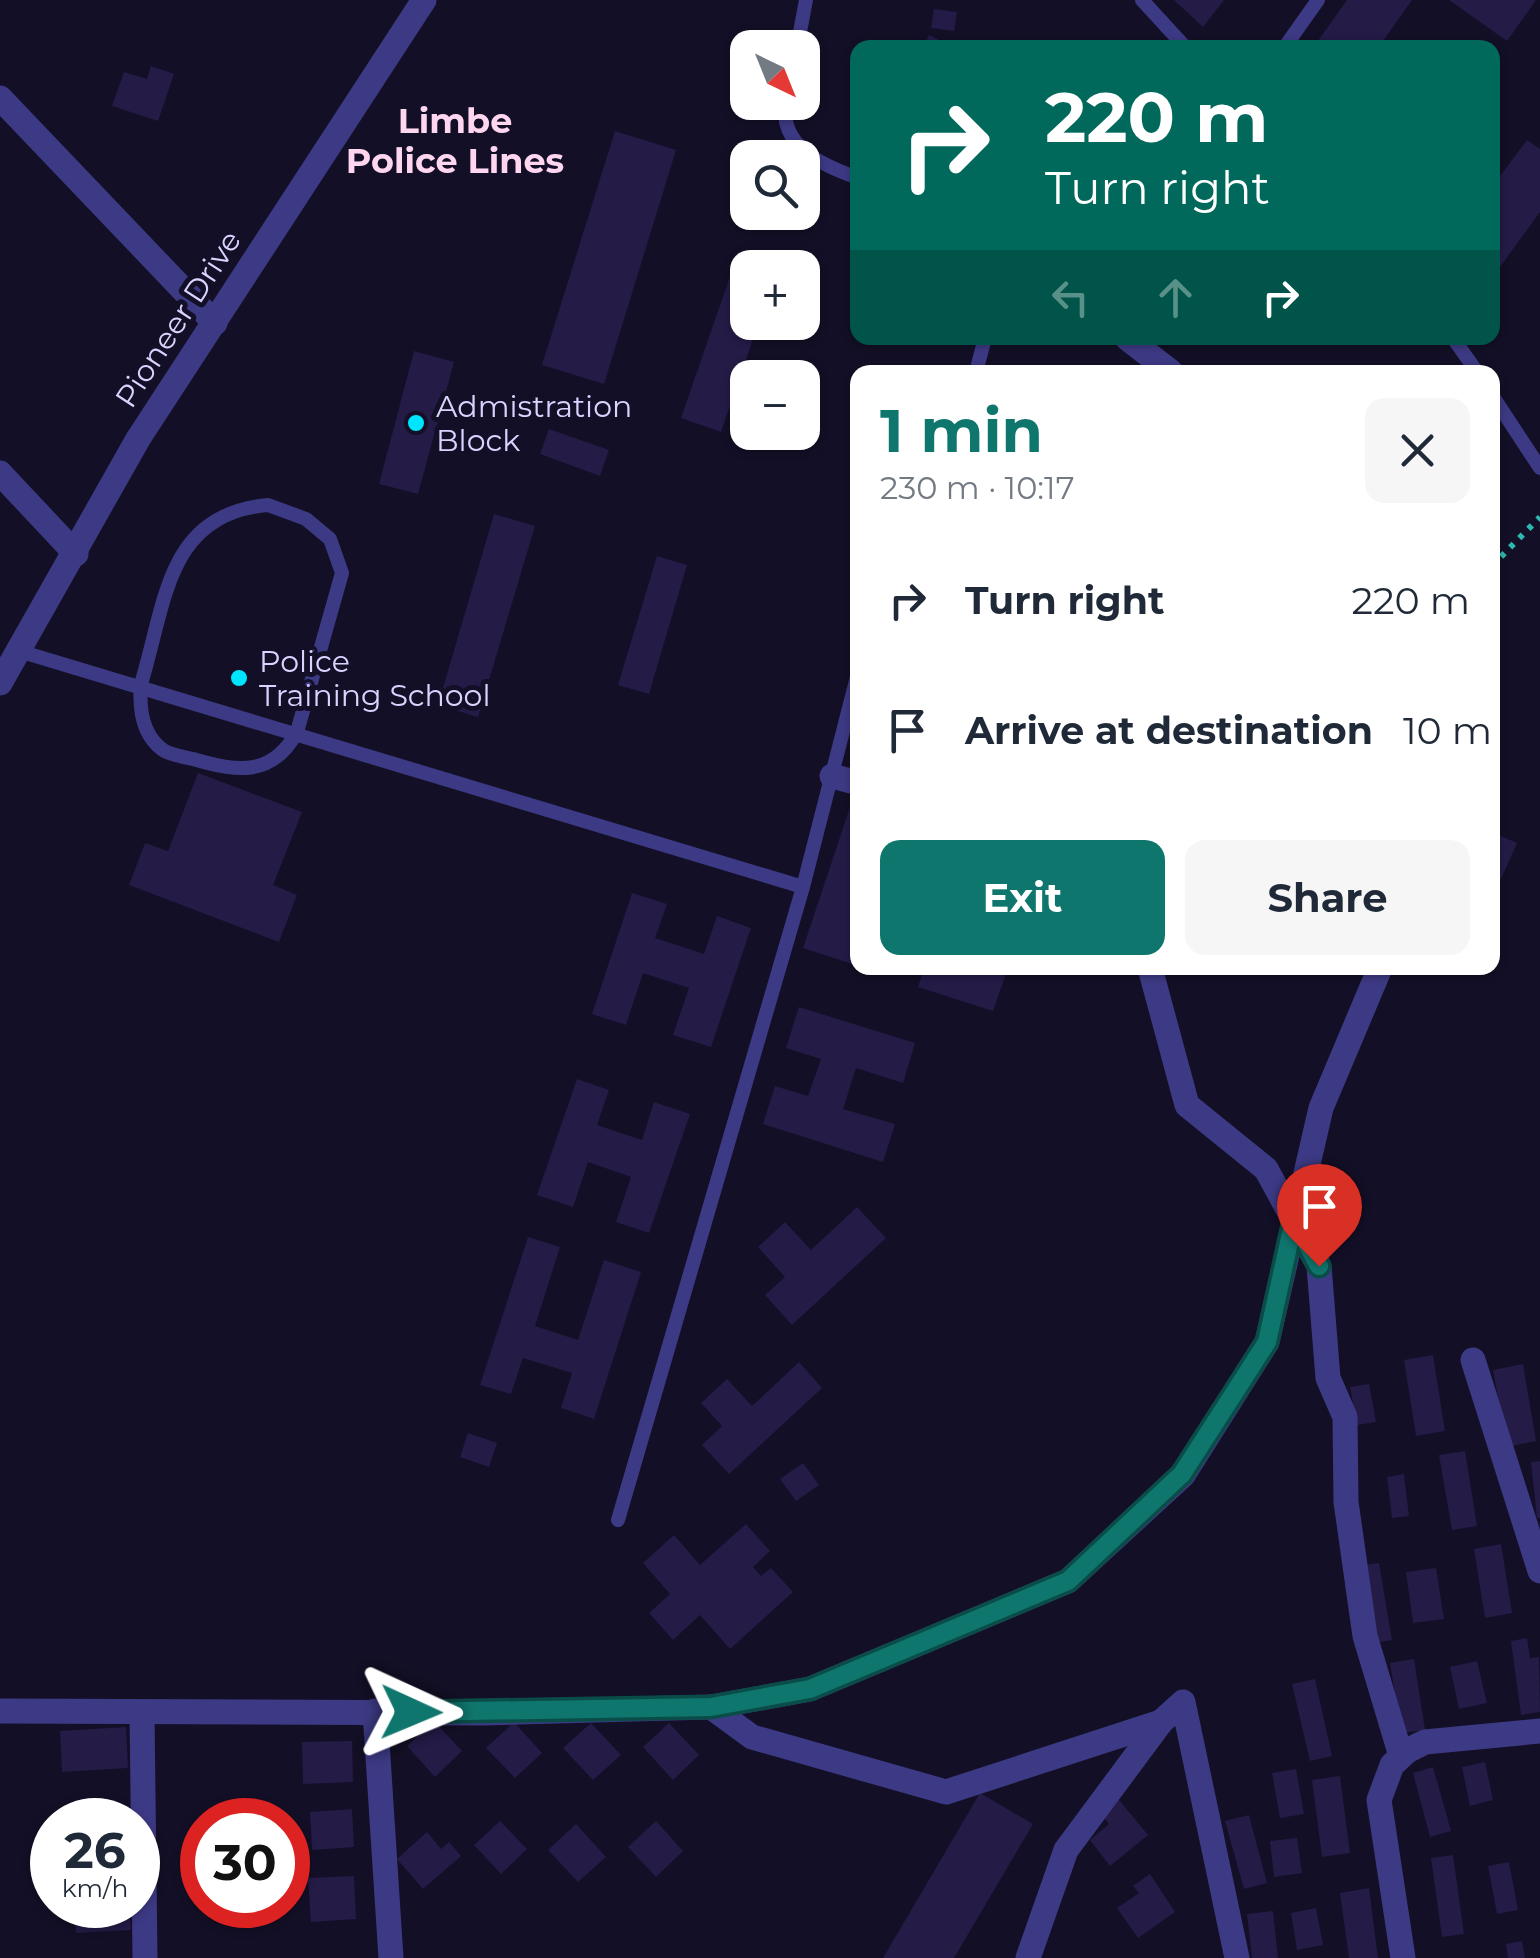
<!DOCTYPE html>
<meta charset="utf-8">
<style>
:root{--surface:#fff;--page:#f6f6f7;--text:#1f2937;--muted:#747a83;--accent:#0f766e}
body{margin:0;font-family:Montserrat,sans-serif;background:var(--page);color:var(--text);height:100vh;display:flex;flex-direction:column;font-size:38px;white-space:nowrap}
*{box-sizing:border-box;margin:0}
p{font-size:32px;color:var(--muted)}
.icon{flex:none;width:55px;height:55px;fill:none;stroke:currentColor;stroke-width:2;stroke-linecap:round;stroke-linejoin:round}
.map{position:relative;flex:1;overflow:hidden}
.sheet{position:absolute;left:850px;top:365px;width:650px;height:610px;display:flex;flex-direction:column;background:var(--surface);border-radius:20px;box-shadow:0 2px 8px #0004}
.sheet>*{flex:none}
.banner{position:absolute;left:850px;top:40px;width:650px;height:305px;border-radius:20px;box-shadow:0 2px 8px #0004;background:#00695c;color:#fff;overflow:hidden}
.needle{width:65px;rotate:137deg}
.controls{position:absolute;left:730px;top:30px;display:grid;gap:20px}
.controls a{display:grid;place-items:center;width:90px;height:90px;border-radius:20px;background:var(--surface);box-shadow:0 2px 8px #0004;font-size:50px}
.speed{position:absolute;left:30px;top:1798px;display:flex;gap:20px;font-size:50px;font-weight:700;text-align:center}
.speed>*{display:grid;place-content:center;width:130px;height:130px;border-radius:50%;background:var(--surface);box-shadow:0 2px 8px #0004;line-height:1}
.speed small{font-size:25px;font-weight:400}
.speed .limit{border:15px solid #d22;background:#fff;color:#111}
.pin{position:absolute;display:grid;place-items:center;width:85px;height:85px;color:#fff;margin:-102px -42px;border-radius:50% 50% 50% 0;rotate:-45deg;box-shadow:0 0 10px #0007}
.pin .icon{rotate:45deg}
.me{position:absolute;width:110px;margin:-55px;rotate:91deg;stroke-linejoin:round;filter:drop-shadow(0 0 8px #0008)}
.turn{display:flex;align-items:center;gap:35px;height:210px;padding:0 30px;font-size:45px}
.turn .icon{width:130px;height:130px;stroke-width:2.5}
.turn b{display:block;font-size:70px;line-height:85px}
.lanes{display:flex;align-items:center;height:95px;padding:0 30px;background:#0003;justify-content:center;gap:50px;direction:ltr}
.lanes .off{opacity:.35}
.round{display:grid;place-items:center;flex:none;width:105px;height:105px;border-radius:20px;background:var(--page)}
.head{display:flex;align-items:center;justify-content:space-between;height:170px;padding:0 30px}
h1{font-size:60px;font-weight:700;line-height:75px;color:var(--accent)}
.action{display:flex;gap:20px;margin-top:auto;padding:20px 30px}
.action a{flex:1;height:115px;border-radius:20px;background:var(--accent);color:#fff;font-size:40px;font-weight:700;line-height:115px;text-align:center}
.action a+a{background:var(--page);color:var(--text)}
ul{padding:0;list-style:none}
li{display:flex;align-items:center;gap:30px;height:130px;padding:0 30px}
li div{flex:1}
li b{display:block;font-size:38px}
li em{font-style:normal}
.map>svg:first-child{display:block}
.building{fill:#241b47}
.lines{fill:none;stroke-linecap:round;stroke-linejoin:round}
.path{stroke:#2fb8b0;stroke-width:6;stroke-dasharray:5 8;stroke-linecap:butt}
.service{stroke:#3d3a85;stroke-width:14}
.minor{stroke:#3d3a85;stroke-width:25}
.tertiary{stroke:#3d3a85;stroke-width:25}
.route-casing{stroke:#0a4d48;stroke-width:25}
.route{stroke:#0f766e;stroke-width:18}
.poi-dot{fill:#00e5ff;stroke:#130f26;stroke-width:4}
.labels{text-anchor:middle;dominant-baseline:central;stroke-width:10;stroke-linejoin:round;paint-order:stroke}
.street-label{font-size:30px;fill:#d9d4ff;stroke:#130f26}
.poi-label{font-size:30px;fill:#d9d4ff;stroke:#130f26;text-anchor:start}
.quarter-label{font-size:35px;font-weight:bold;fill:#ffd6f0;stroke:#130f26}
</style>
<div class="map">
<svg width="1540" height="1958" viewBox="0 0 1540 1958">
<rect width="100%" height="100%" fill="#130f26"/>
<g class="building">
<polygon points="1174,0 1224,0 1203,27"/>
<polygon points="1347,0 1412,0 1378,48 1313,48"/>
<polygon points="1449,0 1536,0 1507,41"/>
<polygon points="934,9 957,12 954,31 931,28"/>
<polygon points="929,35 956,48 923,48"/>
<polygon points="151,66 174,74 158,121 112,106 124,72 147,79"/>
<polygon points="615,131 676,150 604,384 542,365"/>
<polygon points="1527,140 1540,149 1540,212 1492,278 1492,187"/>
<polygon points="734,265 748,269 748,322 759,322 721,432 681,418"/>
<polygon points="414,351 454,362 418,494 379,484"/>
<polygon points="549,429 609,450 600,476 540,454"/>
<polygon points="494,514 535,526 478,717 438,705"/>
<polygon points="657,556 687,565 649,694 618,685"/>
<polygon points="198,773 302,812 273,885 297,895 279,942 129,885 145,843 168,851"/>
<polygon points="854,795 858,796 858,966 803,948"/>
<polygon points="1492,832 1517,843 1492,899"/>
<polygon points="632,893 667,904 655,938 704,954 717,916 751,928 711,1047 673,1035 689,988 643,973 626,1025 592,1014"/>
<polygon points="924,968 1008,968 993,1011 918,987"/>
<polygon points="799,1007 915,1043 903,1083 856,1068 843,1109 895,1124 883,1162 763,1124 775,1086 808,1096 821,1059 786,1048"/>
<polygon points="577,1079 609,1090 597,1125 642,1140 654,1102 690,1114 649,1233 616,1222 631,1177 588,1162 573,1207 537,1195"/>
<polygon points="857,1207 886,1238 792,1325 765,1295 785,1277 758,1247 785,1222 811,1250"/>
<polygon points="528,1237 560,1247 535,1326 578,1340 604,1260 641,1272 594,1419 561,1408 572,1373 523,1358 511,1394 480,1385"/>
<polygon points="1433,1355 1445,1431 1416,1436 1404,1360"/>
<polygon points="799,1362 822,1388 729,1474 702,1445 722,1426 701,1403 727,1379 752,1406"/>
<polygon points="1523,1364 1536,1441 1507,1447 1493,1370"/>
<polygon points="1369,1384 1376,1422 1357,1425 1350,1387"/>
<polygon points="468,1433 497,1443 489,1467 460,1457"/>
<polygon points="1465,1451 1477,1526 1452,1530 1439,1455"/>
<polygon points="1540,1461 1540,1518 1537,1518 1531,1462"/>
<polygon points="803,1463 819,1485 796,1501 780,1479"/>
<polygon points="1404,1474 1409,1516 1392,1518 1387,1477"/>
<polygon points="746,1524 770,1551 753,1567 761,1576 771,1568 793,1592 730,1649 700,1615 673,1640 649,1613 670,1594 643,1563 674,1535 700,1565"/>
<polygon points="1501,1544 1512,1613 1485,1618 1474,1549"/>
<polygon points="1379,1563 1392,1640 1369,1644 1357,1566"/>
<polygon points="1436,1568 1444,1619 1413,1623 1406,1572"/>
<polygon points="1527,1638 1530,1658 1539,1657 1540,1712 1521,1715 1511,1641"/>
<polygon points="1414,1659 1425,1730 1401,1733 1390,1663"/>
<polygon points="1477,1661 1487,1703 1459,1709 1450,1667"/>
<polygon points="1315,1679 1332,1756 1310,1761 1292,1684"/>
<polygon points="434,1721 462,1751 435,1777 407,1746"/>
<polygon points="514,1722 542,1753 515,1778 486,1748"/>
<polygon points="591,1723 621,1755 593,1780 563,1748"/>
<polygon points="669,1723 699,1755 673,1780 643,1747"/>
<polygon points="126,1727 128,1768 62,1772 60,1731"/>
<polygon points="352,1741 353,1782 303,1784 302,1742"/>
<polygon points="1485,1762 1493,1800 1470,1806 1462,1767"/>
<polygon points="1433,1767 1451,1831 1430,1837 1413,1773"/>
<polygon points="1296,1769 1304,1814 1280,1818 1272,1773"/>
<polygon points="1340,1776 1350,1853 1322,1857 1312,1780"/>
<polygon points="980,1793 1033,1824 954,1958 883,1958"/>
<polygon points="1119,1800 1148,1835 1110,1866 1090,1840 1109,1824 1101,1814"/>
<polygon points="129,1806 130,1820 74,1820 74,1809"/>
<polygon points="352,1809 354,1847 312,1850 310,1812"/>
<polygon points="1249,1815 1267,1883 1244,1889 1225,1821"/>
<polygon points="500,1821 527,1849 501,1874 474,1845"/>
<polygon points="656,1821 683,1851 656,1877 628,1847"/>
<polygon points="576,1824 606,1857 578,1882 548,1850"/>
<polygon points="427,1832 441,1849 449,1842 461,1856 423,1889 397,1859"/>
<polygon points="1297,1838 1302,1873 1274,1877 1270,1841"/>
<polygon points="1453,1855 1464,1934 1442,1937 1431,1858"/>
<polygon points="1509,1862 1518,1910 1497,1914 1488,1866"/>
<polygon points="1150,1874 1175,1912 1138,1938 1117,1908 1139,1893 1133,1886"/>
<polygon points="354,1876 356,1919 311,1922 308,1878"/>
<polygon points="1369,1888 1378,1958 1349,1958 1340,1893"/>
<polygon points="75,1905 129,1905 131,1930 76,1933"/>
<polygon points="1316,1908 1323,1945 1297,1950 1291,1913"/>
<polygon points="1273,1911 1278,1958 1252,1958 1247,1914"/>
<polygon points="1522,1941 1525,1958 1508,1958 1506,1944"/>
</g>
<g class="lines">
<polyline class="path" points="1492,566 1540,517"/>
<g class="service">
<polyline points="1142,0 1186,48"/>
<polyline points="797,48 806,0"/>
<polyline points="1284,48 1318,0"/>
<path d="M786 102C778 147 824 166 858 178"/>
<polyline points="1453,338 1477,372"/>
<polyline points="976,372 985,338"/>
<polyline points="1492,395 1540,468"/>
<path d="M268 505 306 519 330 539 342 573 297 732C272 777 238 772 193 759 185 757 170 755 163 750 142 735 139 707 141 684 166 603 166 514 268 505Z"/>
<polyline points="19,651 803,887"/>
<polyline points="618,1520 803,887 858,673"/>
</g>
<g class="minor">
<polyline points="0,98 215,323"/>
<polyline points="1127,338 1171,372"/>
<polyline points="0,473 76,554"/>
<polyline points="832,776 858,783"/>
<polyline points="1150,968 1187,1105 1266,1169 1319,1266 1328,1378 1345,1417 1346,1502 1365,1636 1401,1756"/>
<polyline points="1473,1360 1540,1571"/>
<polyline points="711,1707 810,1689 1068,1581 1183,1475 1267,1342 1321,1108 1380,968"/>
<polyline points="0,1711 482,1713 711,1707 752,1737 946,1792 1161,1722"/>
<polyline points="375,1711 391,1958"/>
<polyline points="142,1713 145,1958"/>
<polyline points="1028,1958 1066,1850 1161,1722 1183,1702 1237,1958"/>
<polyline points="1403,1958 1379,1800 1392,1765 1407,1751 1425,1742 1540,1731"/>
</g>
<polyline class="tertiary" points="0,683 138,439 424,0"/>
</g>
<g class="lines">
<g class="route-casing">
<polyline id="route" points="411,1712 711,1707 810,1689 1068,1581 1182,1474 1267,1342 1294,1220 1319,1266"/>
</g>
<use href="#route" class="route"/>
</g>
<g class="poi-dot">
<circle cx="416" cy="423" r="10"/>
<circle cx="239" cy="678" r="10"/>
</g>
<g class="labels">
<g class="street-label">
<text transform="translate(178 319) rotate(-57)">Pioneer Drive</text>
</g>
<g class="poi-label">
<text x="436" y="406">Admistration<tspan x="436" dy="34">Block</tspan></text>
<text x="259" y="661">Police<tspan x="259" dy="34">Training School</tspan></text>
</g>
<g class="quarter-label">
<text x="455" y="120">Limbe<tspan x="455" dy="40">Police Lines</tspan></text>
</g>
</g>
</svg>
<div class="controls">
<a><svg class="needle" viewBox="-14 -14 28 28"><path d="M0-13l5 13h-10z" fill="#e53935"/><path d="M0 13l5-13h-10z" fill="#747a83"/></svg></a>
<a><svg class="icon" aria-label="search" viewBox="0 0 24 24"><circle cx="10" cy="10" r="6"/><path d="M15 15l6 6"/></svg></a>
<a>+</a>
<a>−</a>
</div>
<div class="speed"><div>26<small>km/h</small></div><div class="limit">30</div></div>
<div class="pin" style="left:1319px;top:1266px;background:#d93025"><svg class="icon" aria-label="arrive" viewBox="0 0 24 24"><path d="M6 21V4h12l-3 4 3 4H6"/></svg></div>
<svg class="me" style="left:411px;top:1712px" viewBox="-20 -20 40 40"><path d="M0-17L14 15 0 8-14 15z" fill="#0f766e" stroke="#fff" stroke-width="4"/></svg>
<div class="banner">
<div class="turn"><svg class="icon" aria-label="right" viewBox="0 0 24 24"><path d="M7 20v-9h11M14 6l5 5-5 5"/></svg><div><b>220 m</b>Turn right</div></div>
<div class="lanes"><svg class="icon off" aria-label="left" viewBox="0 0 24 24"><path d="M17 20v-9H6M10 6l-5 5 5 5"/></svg><svg class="icon off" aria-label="ahead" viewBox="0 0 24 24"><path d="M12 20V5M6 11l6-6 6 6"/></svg><svg class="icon" aria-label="right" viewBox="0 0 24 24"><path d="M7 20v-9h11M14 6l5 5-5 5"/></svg></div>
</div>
<section class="sheet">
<div class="head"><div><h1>1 min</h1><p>230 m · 10:17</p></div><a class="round"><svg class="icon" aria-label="close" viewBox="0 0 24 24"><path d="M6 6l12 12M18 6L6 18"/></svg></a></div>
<ul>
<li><svg class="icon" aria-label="right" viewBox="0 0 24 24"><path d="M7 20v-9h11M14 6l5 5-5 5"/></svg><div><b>Turn right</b></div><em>220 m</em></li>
<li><svg class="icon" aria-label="arrive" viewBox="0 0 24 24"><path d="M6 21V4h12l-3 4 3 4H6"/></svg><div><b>Arrive at destination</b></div><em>10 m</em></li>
</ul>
<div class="action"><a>Exit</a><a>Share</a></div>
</section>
</div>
